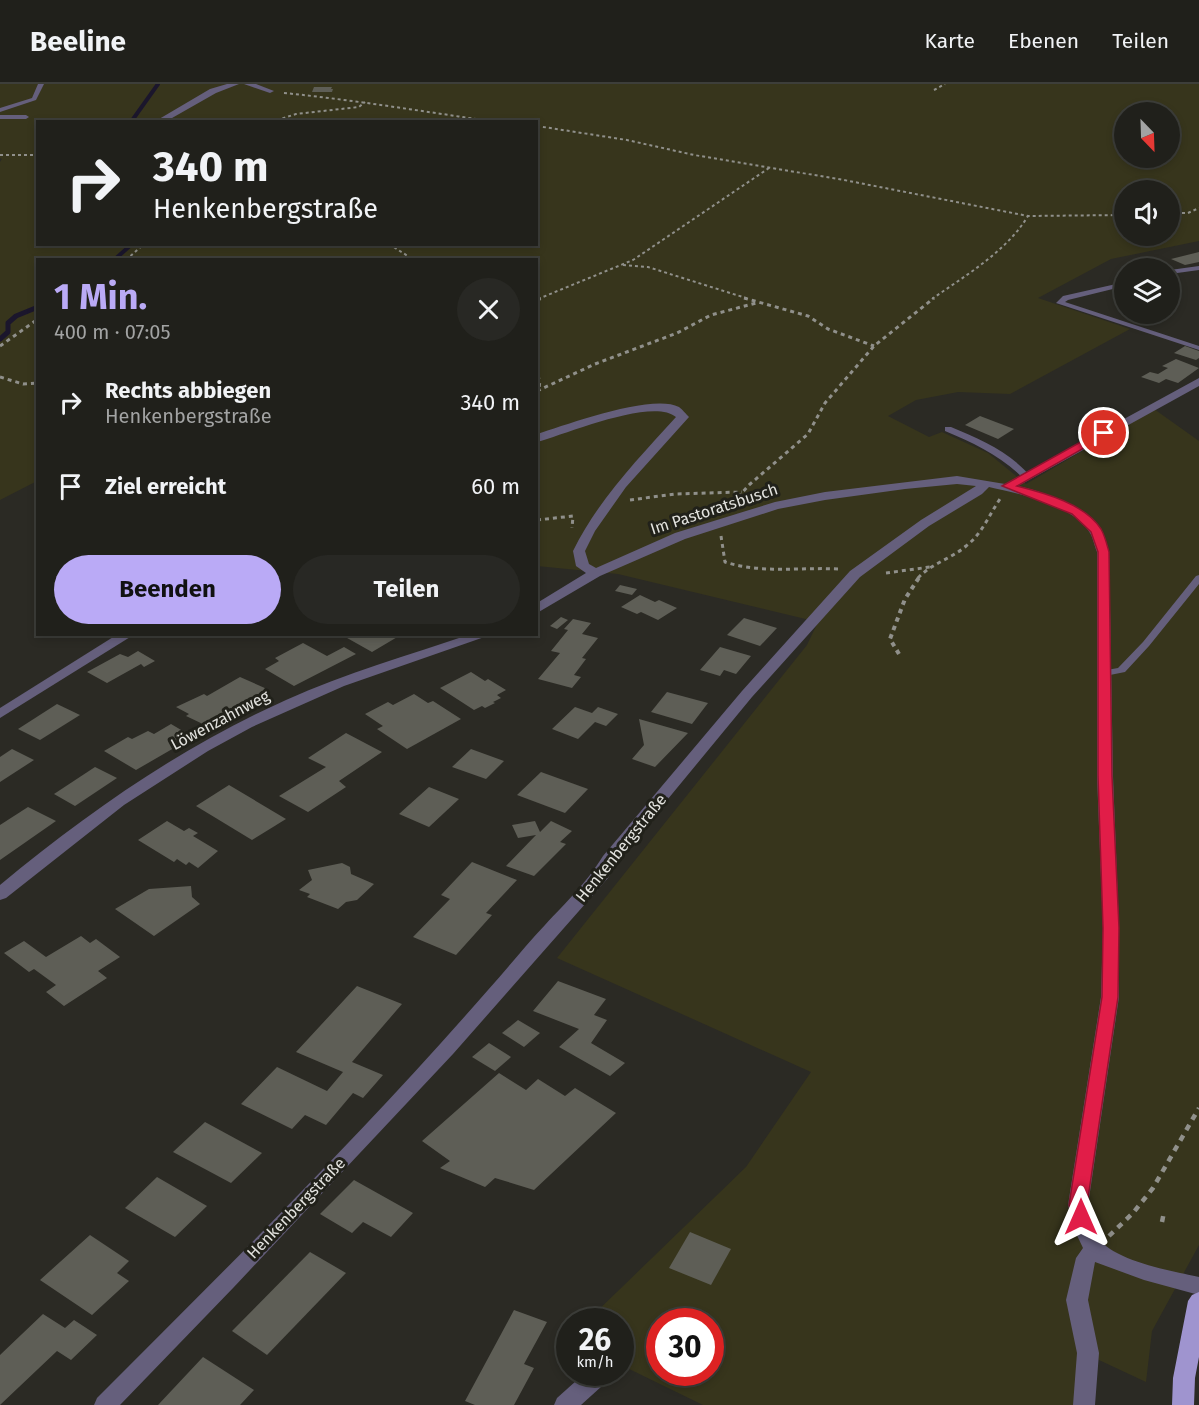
<!DOCTYPE html>
<html lang="de">
<meta charset="utf-8">
<style>
:root{--surface:#20201b;--page:#282824;--text:#f1f3f6;--muted:#a2a3a3;--line:#3d3e3a;--accent:#baaaf6}
body{margin:0;font-family:"Fira Sans",sans-serif;background:var(--page);color:var(--text);height:100vh;display:flex;flex-direction:column;font-size:22px;white-space:nowrap}
*{box-sizing:border-box;margin:0}
p{font-size:20px;color:var(--muted)}
.icon{flex:none;width:33px;height:33px;fill:none;stroke:currentColor;stroke-width:2;stroke-linecap:round;stroke-linejoin:round}
.map{position:relative;flex:1;overflow:hidden}
.drawer{position:absolute;left:36px;top:174px;width:502px;height:378px;display:flex;flex-direction:column;background:var(--surface);border-radius:0px;box-shadow:0 3px 9px #0003,0 0 0 2px var(--line)}
.drawer>*{flex:none}
.guide{position:absolute;left:36px;top:36px;width:502px;height:126px;border-radius:0px;box-shadow:0 3px 9px #0003,0 0 0 2px var(--line);background:#20201b;color:var(--text);overflow:hidden}
.needle{width:39px;rotate:157deg}
.controls{position:absolute;left:1114px;top:18px;display:grid;gap:12px}
.controls a{display:grid;place-items:center;width:66px;height:66px;border-radius:50%;background:var(--surface);box-shadow:0 3px 9px #0003,0 0 0 2px var(--line);font-size:30px}
.speed{position:absolute;left:556px;top:1224px;display:flex;gap:12px;font-size:30px;font-weight:700;text-align:center}
.speed>*{display:grid;place-content:center;width:78px;height:78px;border-radius:50%;background:var(--surface);box-shadow:0 3px 9px #0003,0 0 0 2px var(--line);line-height:1}
.speed small{font-size:15px;font-weight:400}
.speed .limit{border:9px solid #d22;background:#fff;color:#111}
.pin{position:absolute;display:grid;place-items:center;width:51px;height:51px;color:#fff;margin:-26px;border:3px solid #fff;border-radius:50%;box-shadow:0 2px 6px #0007}
.me{position:absolute;width:66px;margin:-33px;rotate:0deg;stroke-linejoin:round;filter:drop-shadow(0 0 4px #0008)}
.turn{display:flex;align-items:center;gap:21px;height:126px;padding:0 18px;font-size:27px}
.turn .icon{width:78px;height:78px;stroke-width:2.5}
.turn b{display:block;font-size:42px;line-height:51px}
.round{display:grid;place-items:center;flex:none;width:63px;height:63px;border-radius:32px;background:var(--page)}
.head{display:flex;align-items:center;justify-content:space-between;height:102px;padding:0 18px}
h1{font-size:36px;font-weight:700;line-height:45px;color:var(--accent)}
.primary-button{display:flex;gap:12px;margin-top:auto;padding:12px 18px}
.primary-button a{flex:1;height:69px;border-radius:36px;background:var(--accent);color:#111;font-size:24px;font-weight:700;line-height:69px;text-align:center}
.primary-button a+a{background:var(--page);color:var(--text)}
ul{padding:0;list-style:none}
li{display:flex;align-items:center;gap:18px;height:84px;padding:0 18px}
li div{flex:1}
li b{display:block;font-size:22px}
li em{font-style:normal}
header{display:flex;align-items:center;gap:36px;box-sizing:border-box;height:84px;padding:0 30px;background:var(--surface);border-bottom:2px solid var(--line)}
header strong{font-size:28px}
nav{display:flex;gap:33px;margin-inline-start:auto;font-size:21px}
.map>svg:first-child{display:block}
.green{fill:#37351c;fill-rule:evenodd}
.lines{fill:none;stroke-linecap:round;stroke-linejoin:round}
.stream-far1{stroke:#1b162c;stroke-width:4}
.stream{stroke:#1b162c;stroke-width:5}
.building{fill:#5e5e56}
.path-far3{stroke:#90908b;stroke-width:2;stroke-dasharray:3 3;stroke-linecap:butt}
.path-far2{stroke:#90908b;stroke-width:3;stroke-dasharray:4 4;stroke-linecap:butt}
.path-far1{stroke:#90908b;stroke-width:4;stroke-dasharray:4.5 4.5;stroke-linecap:butt}
.path{stroke:#90908b;stroke-width:4.5;stroke-dasharray:6 6;stroke-linecap:butt}
.lane{fill:#655f7c;fill-rule:evenodd}
.street{fill:#655f7c;fill-rule:evenodd}
.primary{fill:#9f94cf;fill-rule:evenodd}
.route{fill:#e11d48;stroke:#92132f;stroke-width:1.5}
.labels{text-anchor:middle;dominant-baseline:central;stroke-width:6;stroke-linejoin:round;paint-order:stroke}
.street-label{font-size:16px;fill:#e3e3df;stroke:#21211a}
</style>
<header>
<strong>Beeline</strong>
<nav><a>Karte</a><a>Ebenen</a><a>Teilen</a></nav>
</header>
<div class="map">
<svg width="1199" height="1321" viewBox="0 0 1199 1321">
<rect width="100%" height="100%" fill="#2b2a24"/>
<path class="green" d="M0 0H1199V157L1111 175 1038 214 1130 245 1010 310 958 308 916 316 888 332 929 353 942 348 988 369 1026 400 1154 325 1199 357V1161L1152 1247 1146 1298 1084 1269 1073 1321H703L621 1281V1238L587 1237 746 1083 811 988 557 874 807 561 818 538 618 490 537 482V176H38L37 397 0 416V78L2 75 0 74ZM1125 28H1170V74H1125ZM38 38H537V160H38ZM1125 106H1170V152H1125ZM660 1238H711V1288H660Z"/>
<g class="lines">
<g class="stream-far1">
<polyline points="131,38 158,0"/>
<polyline points="114,176 132,160"/>
</g>
<polyline class="stream" points="0,255 8,248 8,239 16,232 38,223"/>
</g>
<g class="building">
<polygon points="314,3 332,3 331,5 333,5 332,8 312,8"/>
<polygon points="1199,168 1199,178 1185,181 1171,175"/>
<polygon points="1185,262 1199,267 1199,274 1196,276 1174,269"/>
<polygon points="1176,275 1199,284 1178,299 1166,295 1159,299 1141,293 1150,288 1158,290 1168,284 1162,282"/>
<polygon points="980,332 1014,345 998,355 965,341"/>
<polygon points="620,501 637,505 632,511 615,507"/>
<polygon points="640,511 655,518 659,516 677,524 658,536 641,528 637,530 621,523"/>
<polygon points="561,533 568,536 557,545 550,542"/>
<polygon points="744,534 777,544 760,562 727,551"/>
<polygon points="573,535 591,539 582,550 598,554 582,574 586,575 574,591 581,593 572,604 538,595 560,569 551,567 568,546 564,545"/>
<polygon points="340,550 407,550 402,554 399,552 372,568"/>
<polygon points="303,559 327,572 344,563 356,570 294,602 265,585 279,577 275,574"/>
<polygon points="720,563 751,572 736,590 724,586 720,592 700,586"/>
<polygon points="138,567 155,577 144,583 141,580 107,599 87,588 120,570 128,573"/>
<polygon points="471,588 485,597 488,595 506,606 497,611 501,614 493,618 495,619 485,624 482,622 474,626 440,604"/>
<polygon points="240,593 267,605 205,641 186,632 189,630 176,623 204,610 207,612"/>
<polygon points="667,608 708,619 692,640 651,628"/>
<polygon points="414,610 428,619 433,617 461,635 407,665 377,645 383,642 365,630 388,618 393,621"/>
<polygon points="57,620 80,631 40,656 18,645"/>
<polygon points="575,623 592,629 598,623 618,630 606,642 595,638 578,655 552,645"/>
<polygon points="639,635 688,649 655,683 632,675 644,661"/>
<polygon points="171,640 193,653 136,686 104,667 128,653 132,655 148,647 154,650"/>
<polygon points="346,649 382,668 339,697 346,703 308,728 279,712 326,683 308,674"/>
<polygon points="12,665 34,676 0,698 0,673"/>
<polygon points="471,665 504,677 486,695 452,683"/>
<polygon points="95,683 117,694 75,722 54,710"/>
<polygon points="541,688 588,705 565,729 517,711"/>
<polygon points="229,701 286,735 252,756 196,722"/>
<polygon points="429,703 459,715 429,743 399,730"/>
<polygon points="28,723 56,737 0,776 0,741"/>
<polygon points="167,737 184,747 189,744 198,749 193,752 218,767 198,784 189,778 186,781 177,775 174,778 138,756"/>
<polygon points="535,737 540,748 551,737 572,747 560,758 566,760 534,792 506,782 536,751 518,754 512,741"/>
<polygon points="472,778 517,796 486,829 492,831 456,871 413,853 450,815 441,811"/>
<polygon points="342,779 350,783 351,790 374,800 357,816 346,818 338,825 307,813 310,810 299,806 312,796 308,786"/>
<polygon points="191,802 192,813 200,820 154,852 115,825 149,805"/>
<polygon points="81,852 90,859 96,855 120,873 98,887 107,894 64,922 46,908 56,901 34,885 29,888 4,869 24,857 46,873"/>
<polygon points="558,897 606,915 594,931 607,936 591,959 625,979 610,992 559,963 579,945 533,927"/>
<polygon points="357,902 402,920 352,978 383,991 363,1014 353,1009 326,1041 305,1031 292,1045 241,1020 277,983 327,1007 343,988 296,968"/>
<polygon points="518,936 540,949 524,963 502,949"/>
<polygon points="489,959 511,973 495,987 472,973"/>
<polygon points="499,989 526,1006 538,995 565,1012 575,1004 616,1029 534,1106 495,1094 485,1103 440,1084 450,1077 422,1057"/>
<polygon points="205,1038 262,1069 231,1099 173,1068"/>
<polygon points="157,1093 207,1122 175,1153 125,1124"/>
<polygon points="354,1096 413,1129 391,1153 363,1138 352,1149 320,1130"/>
<polygon points="690,1148 731,1165 711,1201 669,1184"/>
<polygon points="90,1151 129,1177 117,1189 129,1197 92,1231 40,1196"/>
<polygon points="310,1168 346,1189 267,1271 232,1247"/>
<polygon points="514,1226 547,1238 524,1280 534,1284 514,1321 475,1321 465,1317"/>
<polygon points="43,1230 65,1244 74,1236 97,1251 71,1276 57,1267 0,1321 0,1271"/>
<polygon points="203,1273 254,1306 240,1321 158,1321"/>
</g>
<g class="lines">
<g class="path-far3">
<polyline points="934,6 945,0"/>
<path d="M284 9C355 16 426 28 497 38"/>
<polyline points="271,38 296,30 359,23 365,18"/>
<polyline points="537,42 627,56 694,71 844,96 1028,132 1125,131"/>
<polyline points="0,71 38,71"/>
<polyline points="1170,129 1188,129 1199,124"/>
<polyline points="389,160 414,176"/>
<polyline points="126,176 144,160"/>
<polyline points="623,181 648,183 749,215"/>
<polyline points="538,215 633,176 769,84"/>
<path d="M932 215C966 191 1006 168 1028 132"/>
</g>
<g class="path-far2">
<polyline points="744,214 808,232 828,245 874,262"/>
<polyline points="537,216 542,214"/>
<polyline points="0,262 38,235"/>
<polyline points="537,292 540,296 539,305"/>
<polyline points="0,293 23,300 38,299"/>
<polyline points="537,307 595,280 677,249 711,231 756,219"/>
<polyline points="630,416 675,410 742,408"/>
<polyline points="733,419 749,401 808,350 825,319 874,262 934,214"/>
<polyline points="537,436 573,432 572,444"/>
<path d="M721 452 725 478C763 490 799 483 838 485"/>
<polyline points="886,489 930,483"/>
<path d="M918 494C932 479 951 475 966 462 982 450 989 431 1000 415"/>
</g>
<polyline class="path-far1" points="899,570 890,555 905,515 920,492"/>
<g class="path">
<polyline points="1162,1138 1164,1128"/>
<polyline points="1109,1152 1133,1129 1153,1104 1199,1024"/>
</g>
<g class="lane">
<polygon points="38,0 44,0 36,16 0,28 0,24 32,14"/>
<polygon points="0,31 26,31 29,33 26,35 0,35"/>
<polygon points="1199,182 1199,186 1170,190 1170,186"/>
<polygon points="1125,198 1125,202 1068,216 1065,218 1199,262 1199,266 1056,219 1063,212"/>
<path d="M945 343H951C980 355 1010 368 1031 393L1027 396 1024 395C1001 372 974 359 945 347Z"/>
<polygon points="1199,491 1199,500 1149,562 1125,588 1105,592 1101,591 1100,589 1101,587 1118,584 1143,558 1196,492"/>
</g>
<g class="street">
<polygon points="227,0 239,0 216,9 165,38 154,38 210,5"/>
<polygon points="244,0 256,0 274,7 270,9"/>
<path d="M1199 294V302L1018 402C1044 408 1087 422 1101 446 1105 452 1107 461 1109 468L1113 692 1119 844V913L1088 1121C1090 1132 1092 1147 1100 1156 1118 1178 1172 1187 1199 1193V1211L1144 1196 1095 1178 1088 1216 1099 1269 1095 1321H1073L1077 1269 1066 1216 1076 1174 1083 1164 1073 1143 1068 1121 1101 913 1103 844 1097 692V468C1094 461 1093 452 1088 446 1072 421 1016 409 989 403L982 410 929 442 860 493 752 613 616 778 608 794 453 970 234 1203 120 1321H94L97 1314C230 1181 364 1048 488 906 507 885 525 862 545 841 567 817 585 801 603 772L742 607 850 487 921 436 976 402 957 400 905 405 825 416 778 425 685 455 600 492 537 529V519L586 489 576 482 573 467C598 416 638 375 676 333 653 313 566 350 537 358V350C566 341 652 309 679 323 682 325 686 330 689 333L626 403 595 447 585 467 589 480 596 484 675 449 775 418 825 408 957 392 1005 400Z"/>
<polygon points="118,550 135,550 0,634 0,624"/>
<path d="M471 550H493L344 602 252 643 208 667 124 721 6 814 0 816V801C88 728 181 663 286 616 346 589 409 571 471 550Z"/>
<polygon points="586,1288 602,1288 605,1295 602,1302 581,1321 554,1321 557,1314"/>
</g>
<polygon class="primary" points="1199,1208 1199,1273 1195,1294 1194,1321 1172,1321 1173,1294 1188,1217 1192,1211"/>
</g>
<path class="route" d="M1104 345 1109 349 1107 351 1017 402C1045 409 1085 420 1101 445 1105 452 1107 461 1109 468L1112 692 1119 844 1118 913 1087 1121 1090 1133 1087 1138 1081 1140 1074 1138 1069 1121 1102 913 1103 844 1098 692V468L1091 448 1072 430 1002 402Z"/>
<g class="labels">
<g class="street-label">
<text transform="translate(714 425) rotate(-18)">Im Pastoratsbusch</text>
<text transform="translate(220 636) rotate(-28)">Löwenzahnweg</text>
<text transform="translate(621 764) rotate(-51)">Henkenbergstraße</text>
<text transform="translate(296 1124) rotate(-46)">Henkenbergstraße</text>
</g>
</g>
</svg>
<div class="controls">
<a><svg class="needle" viewBox="-14 -14 28 28"><path d="M0-13l5 13h-10z" fill="#e53935"/><path d="M0 13l5-13h-10z" fill="#a2a3a3"/></svg></a>
<a><svg class="icon" aria-label="sound" viewBox="0 0 24 24"><path d="M4 9h4l5-4v14l-5-4H4zM17 9q2 3 0 6"/></svg></a>
<a><svg class="icon" aria-label="layers" viewBox="0 0 24 24"><path d="M12 4l9 5-9 5-9-5zM3 14l9 5 9-5"/></svg></a>
</div>
<div class="speed"><div>26<small>km/h</small></div><div class="limit">30</div></div>
<div class="pin" style="left:1104px;top:349px;background:#d93025"><svg class="icon" aria-label="arrive" viewBox="0 0 24 24"><path d="M6 21V4h12l-3 4 3 4H6"/></svg></div>
<svg class="me" style="left:1081px;top:1133px" viewBox="-20 -20 40 40"><path d="M0-17L14 15 0 8-14 15z" fill="#e11d48" stroke="#fff" stroke-width="4"/></svg>
<div class="guide">
<div class="turn"><svg class="icon" aria-label="right" viewBox="0 0 24 24"><path d="M7 20v-9h11M14 6l5 5-5 5"/></svg><div><b>340 m</b>Henkenbergstraße</div></div>
</div>
<section class="drawer">
<div class="head"><div><h1>1 Min.</h1><p>400 m · 07:05</p></div><a class="round"><svg class="icon" aria-label="close" viewBox="0 0 24 24"><path d="M6 6l12 12M18 6L6 18"/></svg></a></div>
<ul>
<li><svg class="icon" aria-label="right" viewBox="0 0 24 24"><path d="M7 20v-9h11M14 6l5 5-5 5"/></svg><div><b>Rechts abbiegen</b><p>Henkenbergstraße</p></div><em>340 m</em></li>
<li><svg class="icon" aria-label="arrive" viewBox="0 0 24 24"><path d="M6 21V4h12l-3 4 3 4H6"/></svg><div><b>Ziel erreicht</b></div><em>60 m</em></li>
</ul>
<div class="primary-button"><a>Beenden</a><a>Teilen</a></div>
</section>
</div>
